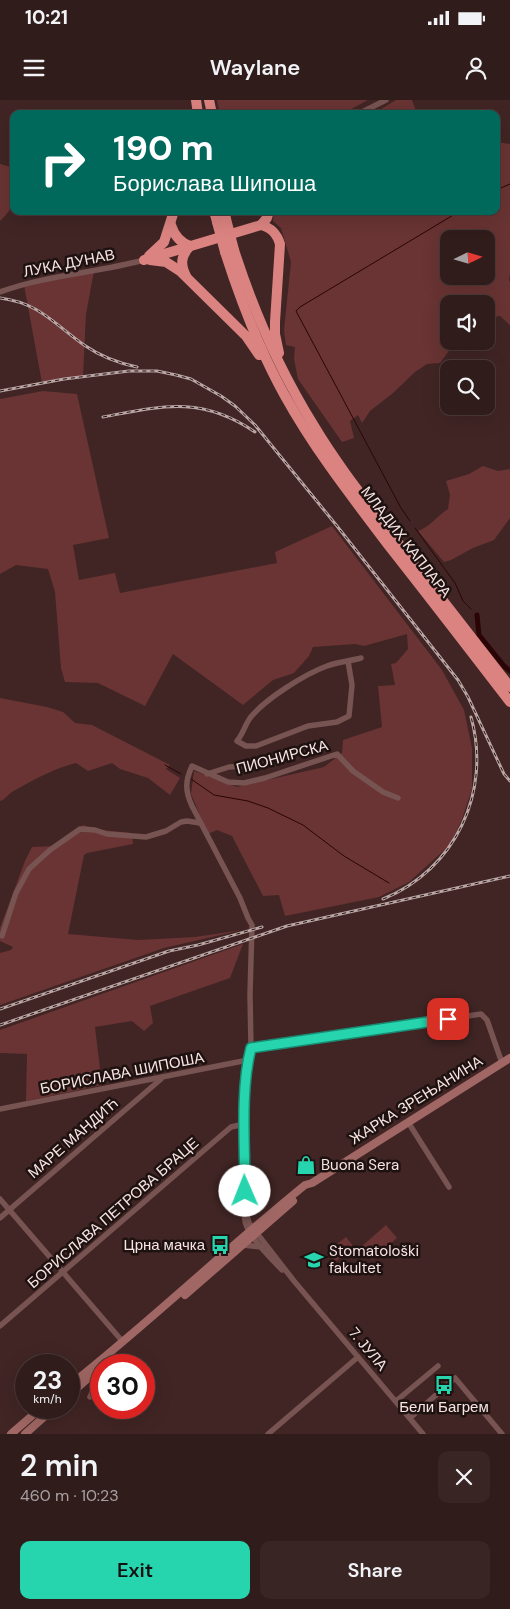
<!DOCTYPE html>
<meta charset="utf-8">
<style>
:root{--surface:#301c1b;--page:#382524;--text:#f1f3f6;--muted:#a8a1a3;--line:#4b3a3a;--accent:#26d5ae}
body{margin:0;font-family:"DM Sans",sans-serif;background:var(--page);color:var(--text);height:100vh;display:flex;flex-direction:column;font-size:19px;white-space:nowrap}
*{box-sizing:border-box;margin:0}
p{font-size:16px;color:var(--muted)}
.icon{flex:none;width:28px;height:28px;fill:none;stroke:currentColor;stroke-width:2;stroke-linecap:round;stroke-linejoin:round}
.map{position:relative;height:1334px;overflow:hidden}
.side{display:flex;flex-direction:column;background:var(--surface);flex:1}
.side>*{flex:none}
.top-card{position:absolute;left:10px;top:10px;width:490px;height:105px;border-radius:10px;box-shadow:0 5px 20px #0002,0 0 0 1px var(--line);background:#00695c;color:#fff;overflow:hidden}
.needle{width:32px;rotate:85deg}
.controls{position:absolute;left:440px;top:130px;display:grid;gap:10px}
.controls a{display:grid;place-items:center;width:55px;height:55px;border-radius:10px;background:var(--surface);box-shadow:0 5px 20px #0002,0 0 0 1px var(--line);font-size:25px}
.speed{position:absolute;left:15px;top:1254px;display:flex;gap:10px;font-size:25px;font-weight:700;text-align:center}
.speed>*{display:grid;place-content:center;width:65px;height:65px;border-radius:50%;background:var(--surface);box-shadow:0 5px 20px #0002,0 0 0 1px var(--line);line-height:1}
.speed small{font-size:12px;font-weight:400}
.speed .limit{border:8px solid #d22;background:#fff;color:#111}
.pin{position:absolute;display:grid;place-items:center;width:42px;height:42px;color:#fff;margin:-21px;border-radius:10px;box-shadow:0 2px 8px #0006}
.me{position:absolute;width:55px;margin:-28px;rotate:359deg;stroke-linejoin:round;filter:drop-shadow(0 0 4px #0008)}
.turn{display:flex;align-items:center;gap:18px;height:105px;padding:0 20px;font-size:22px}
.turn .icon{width:65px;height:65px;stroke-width:2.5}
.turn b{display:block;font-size:35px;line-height:42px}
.round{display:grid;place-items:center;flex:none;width:52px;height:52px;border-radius:10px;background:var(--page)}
.summary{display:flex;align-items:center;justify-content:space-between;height:85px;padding:0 20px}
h1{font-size:30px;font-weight:600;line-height:38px}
.primary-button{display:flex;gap:10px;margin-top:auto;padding:10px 20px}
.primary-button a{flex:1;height:58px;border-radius:10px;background:var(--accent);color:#111;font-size:20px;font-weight:600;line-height:58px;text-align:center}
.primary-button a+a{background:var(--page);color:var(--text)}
.status{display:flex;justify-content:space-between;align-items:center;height:35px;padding:0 25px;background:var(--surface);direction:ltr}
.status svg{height:14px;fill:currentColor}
header{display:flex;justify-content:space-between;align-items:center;height:65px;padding:0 20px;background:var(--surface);font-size:22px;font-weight:600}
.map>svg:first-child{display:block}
.green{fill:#693433;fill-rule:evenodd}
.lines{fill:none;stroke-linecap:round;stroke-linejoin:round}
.stream{stroke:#2b0406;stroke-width:1}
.canal{stroke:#2b0406;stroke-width:5}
.street{stroke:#775351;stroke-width:5.5}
.secondary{stroke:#a06764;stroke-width:8}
.highway{stroke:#db8380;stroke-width:10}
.rail-casing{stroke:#baa5a4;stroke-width:3}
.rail{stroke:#1e1211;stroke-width:1;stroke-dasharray:4;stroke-linecap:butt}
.highway-bridge{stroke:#db8380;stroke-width:10}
.route-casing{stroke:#198a71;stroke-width:12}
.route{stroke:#26d5ae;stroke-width:9}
.labels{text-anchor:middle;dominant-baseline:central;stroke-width:5;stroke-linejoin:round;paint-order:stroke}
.street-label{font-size:15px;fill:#f7e4e3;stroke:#1e1211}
.poi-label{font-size:15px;fill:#f7e4e3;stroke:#1e1211;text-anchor:start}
</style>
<div class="status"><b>10:21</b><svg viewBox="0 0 49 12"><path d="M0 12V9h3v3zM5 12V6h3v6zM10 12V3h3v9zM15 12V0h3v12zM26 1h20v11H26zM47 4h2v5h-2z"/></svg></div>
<header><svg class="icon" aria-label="menu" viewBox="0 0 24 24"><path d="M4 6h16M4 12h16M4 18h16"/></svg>Waylane<svg class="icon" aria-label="person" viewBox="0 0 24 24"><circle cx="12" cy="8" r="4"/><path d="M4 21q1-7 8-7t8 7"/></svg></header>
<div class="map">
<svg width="510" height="1334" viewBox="0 0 510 1334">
<rect width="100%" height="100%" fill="#402524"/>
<g class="green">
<polygon points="217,0 368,0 342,14 220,14"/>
<polygon points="396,0 412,0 417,14 373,14"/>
<path d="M496 42 510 44V172L509 180 510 182V225L500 216H497L492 226 486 228V204H449V241H456L440 263 427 264 415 272 393 293 370 311 362 323 358 315 350 321 354 338 342 342 298 279 294 259 295 247 286 245 284 230 291 162 281 128 273 121 274 111H496ZM449 139H486V176H449Z"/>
<path d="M0 64 14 68C14 91 19 104 0 121Z"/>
<polygon points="94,171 86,214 83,276 42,283 24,185"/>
<polygon points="43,291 77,294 109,438 73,445 79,480 115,473 120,493 277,463 275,452 332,426 442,570 464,610 472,648 472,689 462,719 451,744 409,782 379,797 285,816 279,795 263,796 232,736 217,730 208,734 191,694 194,671 237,687 324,667 342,653 343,640 382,627 378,586 395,585 391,564 396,563 408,549 407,534 364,546 355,544 313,547 309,556 294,573 273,580 243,605 173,554 145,606 98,583 65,582 61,568 55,492 48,469 16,465 0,474 0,299"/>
<path d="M483 366 498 371 510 369V418L494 440 473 448 451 460 444 462 418 431C431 426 437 416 448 409L450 395 446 381 469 374Z"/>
<path d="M0 598 47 607 63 612 75 623 92 625 170 665 166 669 180 678 170 695 148 678 120 669 112 663 88 671 76 663C55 668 31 681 12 692 7 695 6 699 0 701Z"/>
<polygon points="83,725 101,730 132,733 133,744 87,753 84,755 68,834 138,840 195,837 242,830 164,848 0,905 0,853 11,850 13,847 0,841 0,828 25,761 32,747 54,746"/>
<polygon points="243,844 230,878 150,906 153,923 144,931 132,921 95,927 102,985 26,1001 27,954 0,953 0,930"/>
<polygon points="386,1125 397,1138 372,1160 361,1147"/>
<polygon points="346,1137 354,1147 335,1162 327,1152"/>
</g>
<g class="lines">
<g class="stream">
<polyline points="496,90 510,84"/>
<polyline points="410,421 401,408 296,211 300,207 460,111"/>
<polyline points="415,428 455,483 463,501 471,509"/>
<polyline points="165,665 181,674"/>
<polyline points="191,679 214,695 248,701 268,708 303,725 344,756 389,783"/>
</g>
<polyline class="canal" points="477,515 479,535 504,566 510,571"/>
<g class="street">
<polyline points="358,14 386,0"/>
<path d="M0 192C46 175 96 173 144 160"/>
<path d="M348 561 352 585 349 616 337 622 308 626 256 646H246L237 641C243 634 245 625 250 618 265 599 305 574 327 566 338 562 350 561 361 558"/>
<polyline points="207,674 229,667 244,666"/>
<path d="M398 698 383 692 353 671 337 654 265 678 244 683 228 682 192 666C185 681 185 691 192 706L240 798 248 818 252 825 250 894 251 948 247 973 244 1024 245 1108 249 1123 294 1181 423 1334"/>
<polyline points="2,836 16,793 29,769 50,750 80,729 95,730 107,734 146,737 166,731 181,722 187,721 200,723"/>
<polyline points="251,948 481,914 487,920 502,963"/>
<polyline points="0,1009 248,960"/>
<polyline points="408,1022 449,1087"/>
<polyline points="0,1099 123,1242"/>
<path d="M245 1116C241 1130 272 1159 282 1170"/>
<polyline points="0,1118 161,979"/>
<polyline points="243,1145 262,1147"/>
<polyline points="0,1226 231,1027 244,1024"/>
<polyline points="107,1262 109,1265"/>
<polyline points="90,1297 99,1277 97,1271"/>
<polyline points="396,1301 438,1266"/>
<polyline points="410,1318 455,1278 502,1334"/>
<polyline points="268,1334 358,1257"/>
</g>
<g class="secondary">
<polyline points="185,1195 293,1101"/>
<path d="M69 1286C150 1222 225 1150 305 1085L312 1083 510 958"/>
<polyline points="69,1295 101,1267"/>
<polyline points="11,1334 41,1308"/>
<polyline points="25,1334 54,1308"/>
</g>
<g class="highway">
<polyline points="196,0 198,14"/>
<polyline points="209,0 212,14"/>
<polyline points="214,111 217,122"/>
<polyline points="224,111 226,119"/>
<path d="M171 125C174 135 179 142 190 146 181 156 180 164 186 176"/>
<polyline points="261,125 267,118 269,111"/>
<path d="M234 150C254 212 280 271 314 326 336 363 363 397 389 431 429 483 470 535 510 587"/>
<path d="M225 152C241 202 260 251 285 296 315 350 352 397 389 446 430 498 470 550 510 602"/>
<polyline points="149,156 164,142 174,111"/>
<path d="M144 160 261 125C272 128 277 134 280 144L275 222V234L279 253"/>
<polyline points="150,160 166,162 180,171 246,236 259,255"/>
</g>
<g class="rail-casing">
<g id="rail">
<path d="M0 198C39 203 53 223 84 245 100 256 118 263 137 267"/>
<polyline points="0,291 64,279 129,271 157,271 176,275 191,279 221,296 235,306 255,325 337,426 458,580 468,597 504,674 510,681"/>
<path d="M103 317C161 306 201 295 255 332"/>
<path d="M383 799C455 770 492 692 471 617"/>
<polyline points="0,909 169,851 198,845 262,827"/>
<polyline points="0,925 287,826 510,776"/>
</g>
</g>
<use href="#rail" class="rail"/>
<g class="highway-bridge">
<polyline points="226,119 234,150"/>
<polyline points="217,122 225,152"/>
</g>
</g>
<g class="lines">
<g class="route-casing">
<path id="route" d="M245 1091C245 1047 240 990 251 948L448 919"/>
</g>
<use href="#route" class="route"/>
</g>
<defs>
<g id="shop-bare" transform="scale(1.5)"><path d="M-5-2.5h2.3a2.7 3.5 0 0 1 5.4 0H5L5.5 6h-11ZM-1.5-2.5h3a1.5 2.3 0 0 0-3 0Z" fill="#26d5ae" stroke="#1e1211" stroke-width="2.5" paint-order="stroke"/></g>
<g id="bus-bare" transform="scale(1.5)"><path d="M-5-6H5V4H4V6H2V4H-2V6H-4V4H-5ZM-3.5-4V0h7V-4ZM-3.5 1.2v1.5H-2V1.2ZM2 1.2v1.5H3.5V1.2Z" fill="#26d5ae" stroke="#1e1211" stroke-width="2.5" paint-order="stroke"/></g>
<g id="university-bare" transform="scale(1.5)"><path d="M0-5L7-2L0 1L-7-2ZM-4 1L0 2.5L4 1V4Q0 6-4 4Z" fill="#26d5ae" stroke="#1e1211" stroke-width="2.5" paint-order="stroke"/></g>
</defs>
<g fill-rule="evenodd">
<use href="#shop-bare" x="306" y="1065"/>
<use href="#bus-bare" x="220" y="1145"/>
<use href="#university-bare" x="314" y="1160"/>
<use href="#bus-bare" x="444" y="1285"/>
</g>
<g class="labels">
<g class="street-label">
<text transform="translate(69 163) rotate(-11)">ЛУКА ДУНАВ</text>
<text transform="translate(406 442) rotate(52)">МЛАДИХ КАПЛАРА</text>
<text transform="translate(282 657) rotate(-15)">ПИОНИРСКА</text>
<text transform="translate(122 973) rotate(-11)">БОРИСЛАВА ШИПОША</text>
<text transform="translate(416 1000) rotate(-32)">ЖАРКА ЗРЕЊАНИНА</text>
<text transform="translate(73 1038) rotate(-41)">МАРЕ МАНДИЋ</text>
<text transform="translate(113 1113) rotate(-41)">БОРИСЛАВА ПЕТРОВА БРАЦЕ</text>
<text transform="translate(368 1249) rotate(50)">7. ЈУЛА</text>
</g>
<g class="poi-label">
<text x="321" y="1065">Buona Sera</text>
<text x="205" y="1145" text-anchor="end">Црна мачка</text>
<text x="329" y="1151">Stomatološki<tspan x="329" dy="17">fakultet</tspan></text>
<text x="444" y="1307" text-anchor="middle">Бели Багрем</text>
</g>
</g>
</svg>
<div class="controls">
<a><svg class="needle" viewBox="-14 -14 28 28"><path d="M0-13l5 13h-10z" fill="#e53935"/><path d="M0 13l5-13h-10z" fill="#a8a1a3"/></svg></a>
<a><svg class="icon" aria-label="sound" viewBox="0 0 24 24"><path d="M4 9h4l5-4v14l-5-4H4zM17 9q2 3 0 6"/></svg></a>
<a><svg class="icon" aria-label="search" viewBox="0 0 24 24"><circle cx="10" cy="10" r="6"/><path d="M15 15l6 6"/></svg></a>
</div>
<div class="speed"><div>23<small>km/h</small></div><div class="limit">30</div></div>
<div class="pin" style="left:448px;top:919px;background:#d93025"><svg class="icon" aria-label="arrive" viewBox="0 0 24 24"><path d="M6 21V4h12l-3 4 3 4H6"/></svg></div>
<svg class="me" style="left:245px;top:1091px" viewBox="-20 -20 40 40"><circle r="19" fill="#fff"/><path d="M0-13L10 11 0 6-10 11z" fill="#26d5ae"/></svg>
<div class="top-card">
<div class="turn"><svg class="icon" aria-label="right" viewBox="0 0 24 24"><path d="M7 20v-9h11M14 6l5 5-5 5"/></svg><div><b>190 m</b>Борислава Шипоша</div></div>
</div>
</div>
<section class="side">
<div class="summary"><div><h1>2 min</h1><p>460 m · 10:23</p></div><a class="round"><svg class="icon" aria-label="close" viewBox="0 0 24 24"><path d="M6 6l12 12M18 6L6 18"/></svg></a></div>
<div class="primary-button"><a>Exit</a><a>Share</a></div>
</section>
